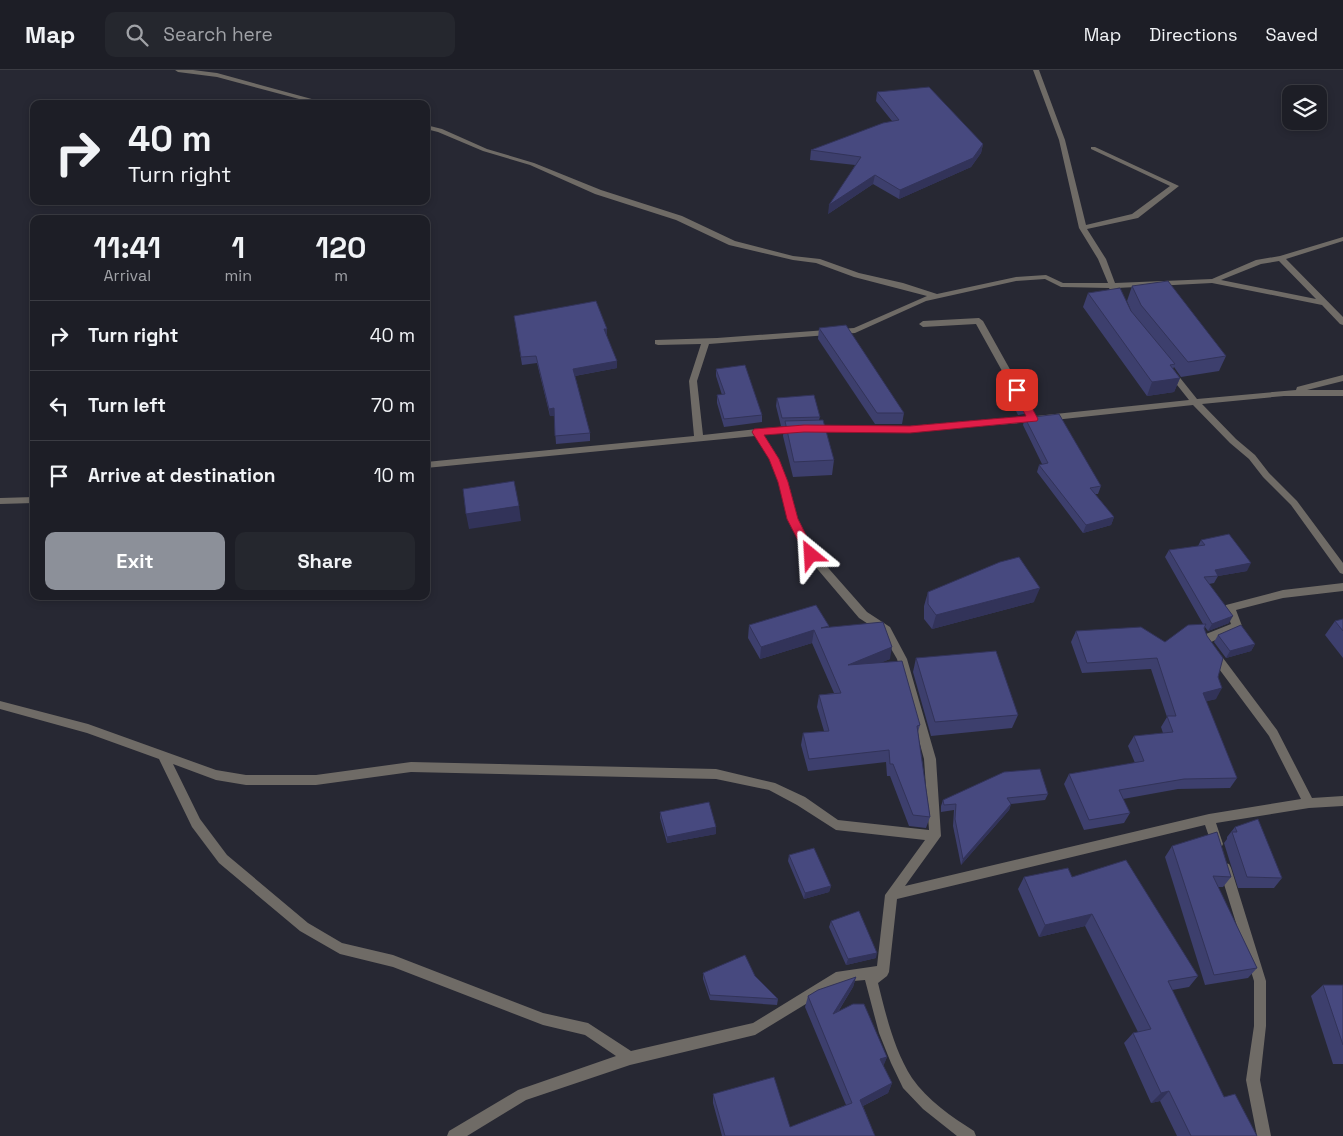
<!DOCTYPE html>
<style>
:root{--surface:#1d1e26;--page:#25272e;--text:#f1f3f6;--muted:#a0a2a7;--line:#3b3c43;--accent:#8c9099}
body{margin:0;font-family:"Space Grotesk",sans-serif;background:var(--page);color:var(--text);height:100vh;display:flex;flex-direction:column;font-size:19px;white-space:nowrap}
*{box-sizing:border-box;margin:0}
p{font-size:16px;color:var(--muted)}
.icon{flex:none;width:28px;height:28px;fill:none;stroke:currentColor;stroke-width:2;stroke-linecap:round;stroke-linejoin:round}
.map{position:relative;flex:1;overflow:hidden}
.side{position:absolute;left:30px;top:145px;width:400px;height:385px;display:flex;flex-direction:column;background:var(--surface);border-radius:10px;box-shadow:0 2px 8px #0003,0 0 0 1px var(--line)}
.side>*{flex:none}
.hud{position:absolute;left:30px;top:30px;width:400px;height:105px;border-radius:10px;box-shadow:0 2px 8px #0003,0 0 0 1px var(--line);background:#1d1e26;color:var(--text);overflow:hidden}
.controls{position:absolute;left:1282px;top:15px;display:grid;gap:10px}
.controls a{display:grid;place-items:center;width:45px;height:45px;border-radius:10px;background:var(--surface);box-shadow:0 2px 8px #0003,0 0 0 1px var(--line);font-size:25px}
.pin{position:absolute;display:grid;place-items:center;width:42px;height:42px;color:#fff;margin:-21px;border-radius:10px;box-shadow:0 2px 8px #0006}
.me{position:absolute;width:55px;margin:-28px;rotate:333deg;stroke-linejoin:round;filter:drop-shadow(0 0 4px #0008)}
.turn{display:flex;align-items:center;gap:18px;height:105px;padding:0 15px;font-size:22px}
.turn .icon{width:65px;height:65px;stroke-width:2.5}
.turn b{display:block;font-size:35px;line-height:42px}
.eta{display:flex;justify-content:space-evenly;align-items:center;height:85px;text-align:center}
.eta b{font-size:30px;font-weight:700;line-height:35px}
.primary-button{display:flex;gap:10px;margin-top:auto;padding:10px 15px}
.primary-button a{flex:1;height:58px;border-radius:10px;background:var(--accent);color:#fff;font-size:20px;font-weight:700;line-height:58px;text-align:center}
.primary-button a+a{background:var(--page);color:var(--text)}
ul{padding:0;list-style:none}
li{display:flex;align-items:center;gap:15px;height:70px;padding:0 15px;border-top:1px solid var(--line)}
li div{flex:1}
li b{display:block;font-size:19px}
li em{font-style:normal}
header{display:flex;align-items:center;gap:30px;box-sizing:border-box;height:70px;padding:0 25px;background:var(--surface);border-bottom:1px solid var(--line)}
header strong{font-size:24px}
nav{display:flex;gap:28px;margin-inline-start:auto;font-size:18px}
.search{width:350px;height:45px;background:var(--page);display:flex;align-items:center;gap:12px;box-sizing:border-box;padding:0 18px;border-radius:10px;color:var(--muted);font-size:19px}
.map>svg:first-child{display:block}
.lines{fill:none;stroke-linecap:round;stroke-linejoin:round}
.street{fill:#6f6b66;fill-rule:evenodd}
.wall{fill:#3d3f6d}
.shaded-wall{fill:#323359}
.building{fill:#47497f;stroke:#323359}
.route{fill:#e11d48;stroke:#92132f}
</style>
<header>
<strong>Map</strong>
<div class="search"><svg class="icon" aria-label="search" viewBox="0 0 24 24"><circle cx="10" cy="10" r="6"/><path d="M15 15l6 6"/></svg>Search here</div>
<nav><a>Map</a><a>Directions</a><a>Saved</a></nav>
</header>
<div class="map">
<svg width="1343" height="1066" viewBox="0 0 1343 1066">
<rect width="100%" height="100%" fill="#272833"/>
<g class="lines">
<g class="street">
<polygon points="175,0 193,0 217,3 330,34 318,34 217,7 178,2"/>
<path d="M1033 0H1039L1065 70 1086 155 1132 144 1170 116 1091 79V77H1095L1179 116 1138 148 1087 159 1106 189 1115 213 1212 209 1256 190 1280 186 1343 167V171L1286 189 1343 247V255L1340 254 1322 235 1212 213 1117 218V222H1111L1109 218 1061 217 1045 209 1016 211 926 231 855 263 709 274 697 311 703 365 757 359 799 357 800 359 799 361 796 362 764 365 779 389 788 412 798 449 815 483 867 542 890 557 907 589 936 689 941 766 905 816 1209 744 1301 729 1269 666 1202 576 1200 569 1201 566 1231 554 1225 538 1226 535 1283 520 1343 513V521L1283 528 1236 540 1242 556 1241 559 1211 572 1277 660 1312 728 1343 726V736L1309 738 1216 753 1223 774 1221 778 1217 779 1213 778 1205 755 897 829 889 902 887 906 878 913C886 945 894 980 912 1008 927 1030 952 1047 974 1061L976 1066H957L923 1039 903 1018 891 993 879 963 865 910 842 912 755 965 630 995 526 1030 467 1066H447L449 1061 518 1020 616 986 585 965 543 955 393 897 340 884 300 861 219 793 192 757 159 689 87 663 0 639V631L88 654 216 700 246 705H316L411 692 716 699 775 713 805 727 838 750 929 760 924 689 897 589 882 563 859 548 808 488 788 449 778 412 770 389 755 366 426 398V392L694 366 689 311 701 274 658 275 655 274V270L717 268 854 258 927 226 854 207 816 193 793 190 729 175 676 150 595 124 530 95 483 81 438 62 426 59V55L442 59 487 79 534 93 601 120 682 146 735 171 793 186 820 189 859 203 903 213 937 224 1016 207 1046 205 1063 213H1108L1098 189 1079 158 1059 70ZM1279 191 1316 229 1221 210 1261 194ZM173 694 216 710 246 715H316L411 702 716 709 769 720 797 735 836 760 925 770 885 825 877 896 836 902 753 953 631 981 588 953 543 943 393 885 342 873 308 853 227 785 200 749Z"/>
<polygon points="979,248 983,251 1036,346 1189,330 1166,301 1170,298 1173,299 1197,329 1296,320 1297,317 1343,305 1343,311 1307,320 1343,320 1343,326 1284,326 1202,334 1236,369 1255,385 1269,403 1297,431 1343,493 1343,504 1340,503 1291,435 1263,407 1249,389 1230,373 1193,335 1045,351 910,362 810,361 809,359 810,357 813,356 910,356 1027,346 976,254 923,257 919,254 923,251"/>
<polygon points="34,427 34,433 0,434 0,428"/>
<polygon points="1225,793 1229,794 1231,798 1266,911 1266,956 1260,1010 1271,1066 1257,1066 1246,1010 1254,956 1254,911 1219,798 1221,794"/>
</g>
</g>
<g class="wall">
<polygon points="877,22 983,74 981,83 971,97 899,129 873,114 828,144 855,95 810,90 811,80 892,51 876,31"/>
<polygon points="1132,216 1226,286 1219,301 1181,307 1174,297 1173,299 1180,308 1174,322 1147,326 1083,237 1088,223 1131,241 1132,243 1127,231"/>
<polygon points="514,246 607,259 607,266 617,298 575,306 590,363 590,371 556,374 554,346 550,346 537,293 522,295"/>
<polygon points="819,258 904,343 902,354 875,354 818,269"/>
<polygon points="716,299 762,345 762,352 724,357 717,333 717,325 722,325 716,306"/>
<polygon points="777,328 820,347 819,350 834,390 832,405 793,407 783,366 784,356 781,356 776,336"/>
<polygon points="1017,331 1026,337 1024,344 1018,345 1015,339"/>
<polygon points="1025,348 1101,416 1098,424 1095,424 1114,447 1111,455 1083,463 1037,402 1039,395 1042,394 1023,355"/>
<polygon points="1201,470 1247,501 1218,506 1214,513 1209,514 1229,553 1208,561 1205,557 1204,558 1218,607 1216,629 1206,631 1237,708 1230,718 1178,719 1123,729 1130,743 1124,753 1084,760 1064,714 1069,704 1135,693 1128,676 1134,666 1163,663 1161,657 1167,647 1151,599 1082,603 1071,572 1076,561 1165,572 1203,554 1165,487 1169,480 1198,476"/>
<polygon points="928,522 1034,532 932,559 924,549 924,536"/>
<polygon points="1343,549 1343,588 1325,565 1335,551"/>
<polygon points="749,555 829,556 829,558 890,589 882,592 920,655 918,662 930,747 926,758 909,756 890,706 887,706 886,692 808,701 801,675 803,663 824,661 817,637 819,625 834,623 812,573 760,589 748,568"/>
<polygon points="1218,565 1255,574 1251,581 1226,588 1214,572"/>
<polygon points="916,588 1018,645 1012,658 931,666 913,602"/>
<polygon points="1048,724 1045,730 1011,734 1009,740 961,795 953,756 954,740 941,742 941,736 943,730"/>
<polygon points="660,742 716,764 667,773 660,748"/>
<polygon points="1235,757 1282,808 1274,818 1238,818 1224,773 1227,769 1227,767"/>
<polygon points="1172,776 1231,807 1223,817 1218,817 1257,898 1248,908 1205,915 1165,787"/>
<polygon points="789,785 831,816 829,822 804,829 788,791"/>
<polygon points="1024,807 1072,807 1198,906 1189,917 1172,920 1224,1027 1257,1066 1177,1066 1160,1031 1151,1033 1124,973 1133,963 1138,962 1085,856 1039,867 1018,819"/>
<polygon points="831,851 876,888 846,895 829,857"/>
<polygon points="703,903 778,929 777,935 710,930 703,909"/>
<polygon points="856,907 853,917 838,942 887,987 883,996 892,1013 888,1023 863,1036 875,1066 722,1066 713,1033 713,1024 790,1057 846,1035 805,937 808,926"/>
<polygon points="1323,915 1343,915 1343,994 1333,994 1311,926"/>
</g>
<g class="shaded-wall">
<polygon points="983,74 981,83 971,97 899,129 900,120"/>
<polygon points="875,105 873,114 828,144 829,135"/>
<polygon points="604,259 607,259 607,266 604,267"/>
<polygon points="617,291 617,298 574,306 573,299"/>
<polygon points="1180,308 1174,322 1147,326 1152,312"/>
<polygon points="554,338 554,346 550,346 549,339"/>
<polygon points="519,436 521,451 469,459 466,444"/>
<polygon points="1114,447 1111,455 1083,463 1086,455"/>
<polygon points="1251,493 1247,501 1218,506 1215,500"/>
<polygon points="1040,518 1034,532 932,559 936,545"/>
<polygon points="1233,546 1229,553 1208,561 1212,554"/>
<polygon points="814,560 812,573 760,589 761,577"/>
<polygon points="1255,574 1251,581 1226,588 1230,581"/>
<polygon points="892,577 890,589 846,607 848,595"/>
<polygon points="1222,618 1216,629 1197,634 1203,623"/>
<polygon points="1011,734 1009,740 961,795 963,789"/>
<polygon points="716,757 716,764 667,773 667,767"/>
<polygon points="831,816 829,822 804,829 805,823"/>
<polygon points="1092,844 1085,856 1039,867 1045,855"/>
<polygon points="877,883 876,888 846,895 848,889"/>
<polygon points="856,907 853,917 830,954 833,944"/>
<polygon points="887,987 883,997 880,989"/>
<polygon points="892,1013 888,1023 857,1039 860,1030"/>
<polygon points="1169,1021 1160,1031 1151,1033 1161,1023"/>
</g>
<g class="building">
<polygon points="929,17 983,74 973,88 900,120 875,105 829,135 861,87 811,80 883,53 899,50 877,22"/>
<polygon points="1168,211 1226,286 1188,292 1141,235 1132,216"/>
<polygon points="1120,218 1131,241 1175,294 1170,295 1180,308 1152,312 1088,223"/>
<polygon points="596,231 607,259 604,259 617,291 573,299 590,363 555,366 554,338 549,339 536,286 521,287 514,246"/>
<polygon points="846,255 904,343 877,343 819,258"/>
<polygon points="745,295 762,345 724,349 717,325 725,324 716,299"/>
<polygon points="814,325 820,347 782,348 777,328"/>
<polygon points="1017,331 1023,331 1026,337 1020,337"/>
<polygon points="1059,344 1101,416 1090,418 1114,447 1086,455 1039,395 1048,393 1025,348"/>
<polygon points="823,350 834,390 794,392 785,351"/>
<polygon points="514,411 519,436 466,444 463,419"/>
<polygon points="1229,464 1251,493 1215,500 1218,506 1204,507 1233,546 1212,554 1169,480 1205,475 1201,470"/>
<polygon points="1019,487 1040,518 936,545 928,534 928,522 1000,492"/>
<polygon points="816,535 829,556 821,558 883,552 892,577 848,595 902,591 920,655 917,656 930,747 913,745 893,694 890,694 889,680 809,689 803,663 829,661 819,625 841,623 814,560 761,577 749,555"/>
<polygon points="1343,549 1343,561 1335,551"/>
<polygon points="1206,554 1204,558 1207,566 1223,588 1218,607 1222,618 1203,623 1237,708 1184,709 1119,720 1130,743 1089,750 1069,704 1144,691 1134,666 1173,662 1167,646 1176,646 1157,588 1087,593 1076,561 1141,557 1165,572 1188,555"/>
<polygon points="1241,555 1255,574 1230,581 1218,565"/>
<polygon points="996,581 1018,645 935,652 916,588"/>
<polygon points="1040,699 1048,724 1007,728 1011,734 963,789 955,749 956,734 944,735 943,730 1004,702"/>
<polygon points="709,732 716,757 667,767 660,742"/>
<polygon points="1258,749 1282,808 1247,807 1232,762 1237,762 1235,757"/>
<polygon points="1217,762 1231,807 1213,806 1257,898 1214,905 1172,776"/>
<polygon points="814,778 831,816 805,823 789,785"/>
<polygon points="1126,790 1198,906 1168,911 1224,1027 1235,1024 1257,1066 1191,1066 1169,1021 1161,1023 1133,963 1151,959 1092,844 1045,855 1024,807 1068,798 1072,807"/>
<polygon points="859,841 877,883 848,889 831,851"/>
<polygon points="745,885 755,906 778,929 710,925 703,903"/>
<polygon points="856,907 833,944 853,934 864,934 887,987 880,989 892,1013 860,1030 875,1066 725,1066 713,1024 774,1007 790,1057 852,1033 808,926 818,920"/>
<polygon points="1323,915 1343,915 1343,975"/>
</g>
<polygon class="route" points="1017,317 1021,318 1038,349 1037,351 910,363 804,362 764,365 779,389 788,412 798,449 816,485 811,489 807,488 787,449 778,412 769,389 752,362 754,359 804,355 910,356 1026,346 1012,320"/>
</svg>
<div class="controls">
<a><svg class="icon" aria-label="layers" viewBox="0 0 24 24"><path d="M12 4l9 5-9 5-9-5zM3 14l9 5 9-5"/></svg></a>
</div>
<div class="pin" style="left:1017px;top:320px;background:#d93025"><svg class="icon" aria-label="arrive" viewBox="0 0 24 24"><path d="M6 21V4h12l-3 4 3 4H6"/></svg></div>
<svg class="me" style="left:811px;top:485px" viewBox="-20 -20 40 40"><path d="M0-17L14 15 0 8-14 15z" fill="#e11d48" stroke="#fff" stroke-width="4"/></svg>
<div class="hud">
<div class="turn"><svg class="icon" aria-label="right" viewBox="0 0 24 24"><path d="M7 20v-9h11M14 6l5 5-5 5"/></svg><div><b>40 m</b>Turn right</div></div>
</div>
<section class="side">
<div class="eta">
<div><b>11:41</b><p>Arrival</p></div>
<div><b>1</b><p>min</p></div>
<div><b>120</b><p>m</p></div>
</div>
<ul>
<li><svg class="icon" aria-label="right" viewBox="0 0 24 24"><path d="M7 20v-9h11M14 6l5 5-5 5"/></svg><div><b>Turn right</b></div><em>40 m</em></li>
<li><svg class="icon" aria-label="left" viewBox="0 0 24 24"><path d="M17 20v-9H6M10 6l-5 5 5 5"/></svg><div><b>Turn left</b></div><em>70 m</em></li>
<li><svg class="icon" aria-label="arrive" viewBox="0 0 24 24"><path d="M6 21V4h12l-3 4 3 4H6"/></svg><div><b>Arrive at destination</b></div><em>10 m</em></li>
</ul>
<div class="primary-button"><a>Exit</a><a>Share</a></div>
</section>
</div>
